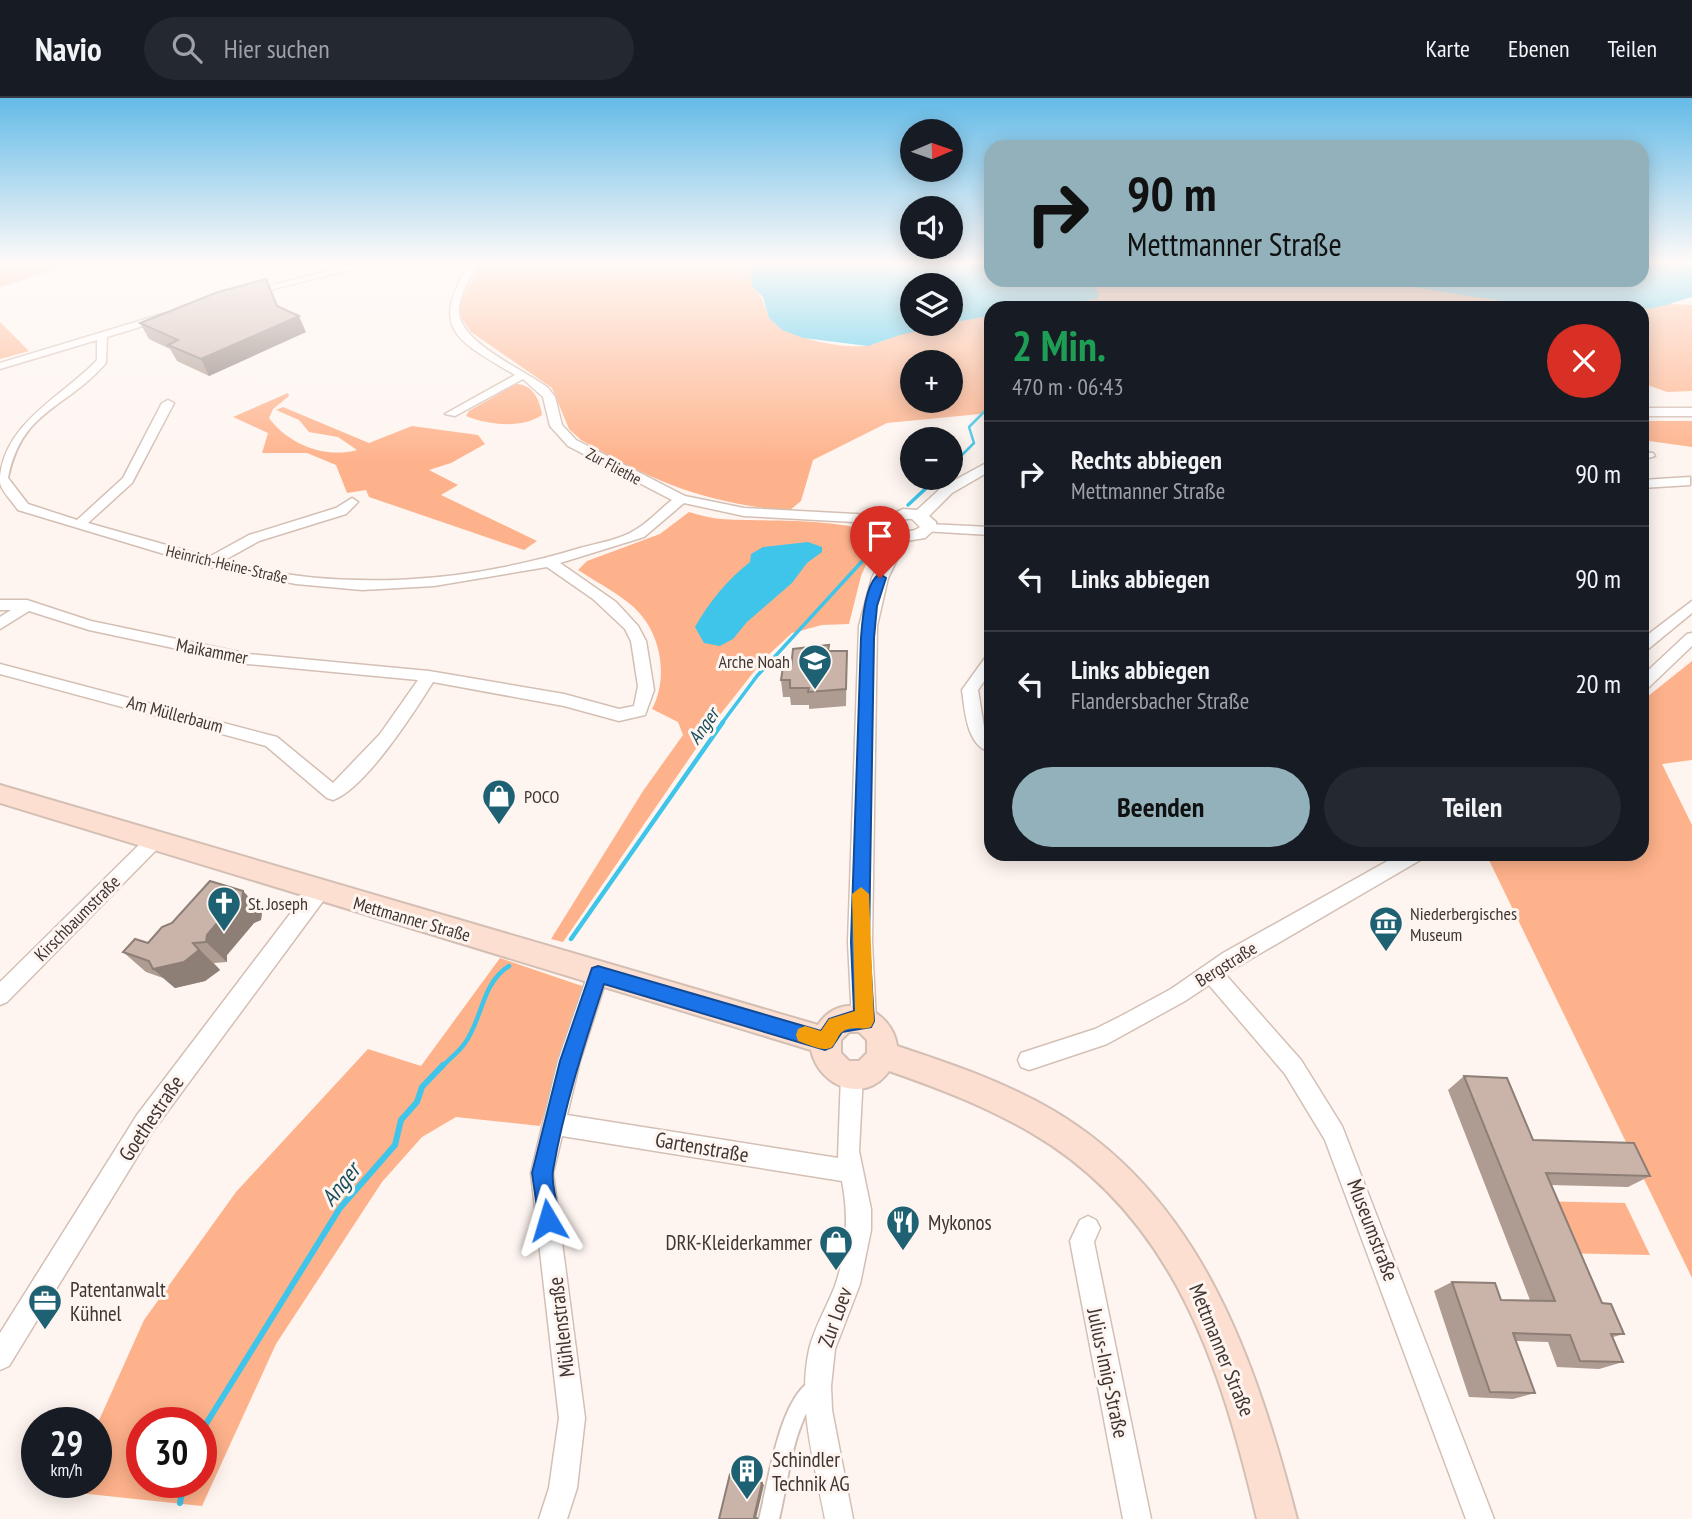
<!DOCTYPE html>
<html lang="de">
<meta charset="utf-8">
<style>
:root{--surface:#171b24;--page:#242831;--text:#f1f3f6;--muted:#9ea1a6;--line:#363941;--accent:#92b1bb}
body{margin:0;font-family:"PT Sans Narrow",sans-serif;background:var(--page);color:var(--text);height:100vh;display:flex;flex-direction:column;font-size:26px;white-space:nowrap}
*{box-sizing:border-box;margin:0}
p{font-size:23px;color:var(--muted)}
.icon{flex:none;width:38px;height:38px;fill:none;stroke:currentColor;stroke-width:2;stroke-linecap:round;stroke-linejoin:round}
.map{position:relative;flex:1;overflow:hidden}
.panel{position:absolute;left:984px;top:203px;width:665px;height:560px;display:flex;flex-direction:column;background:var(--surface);border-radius:21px;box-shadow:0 4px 18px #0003}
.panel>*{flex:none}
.top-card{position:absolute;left:984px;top:42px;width:665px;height:147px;border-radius:21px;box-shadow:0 4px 18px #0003;background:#92b1bb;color:#111;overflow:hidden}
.needle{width:46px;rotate:88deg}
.fabs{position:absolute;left:900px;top:21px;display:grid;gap:14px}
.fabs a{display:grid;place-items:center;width:63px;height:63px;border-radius:50%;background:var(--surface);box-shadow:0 4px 18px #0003;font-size:35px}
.speed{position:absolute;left:21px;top:1309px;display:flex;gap:14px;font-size:35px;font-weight:700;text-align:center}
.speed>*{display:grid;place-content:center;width:91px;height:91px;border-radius:50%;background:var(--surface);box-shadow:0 4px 18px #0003;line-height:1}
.speed small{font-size:18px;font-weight:400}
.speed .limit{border:10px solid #d22;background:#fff;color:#111}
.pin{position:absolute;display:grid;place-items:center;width:60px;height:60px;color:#fff;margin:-72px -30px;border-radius:50% 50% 50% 0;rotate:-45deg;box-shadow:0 0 7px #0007}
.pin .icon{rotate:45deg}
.me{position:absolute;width:77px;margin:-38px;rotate:353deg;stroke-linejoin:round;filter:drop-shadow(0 0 5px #0008)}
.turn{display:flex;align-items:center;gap:24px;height:147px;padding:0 28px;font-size:32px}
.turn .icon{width:91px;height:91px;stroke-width:2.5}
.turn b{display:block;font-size:49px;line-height:60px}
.round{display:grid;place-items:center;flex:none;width:74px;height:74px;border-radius:37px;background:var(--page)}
.summary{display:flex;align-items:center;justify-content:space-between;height:119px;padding:0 28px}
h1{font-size:42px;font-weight:700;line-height:52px;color:#1e9e55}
.primary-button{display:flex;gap:14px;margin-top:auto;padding:14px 28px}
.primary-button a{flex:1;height:80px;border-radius:42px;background:var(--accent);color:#111;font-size:28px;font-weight:700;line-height:80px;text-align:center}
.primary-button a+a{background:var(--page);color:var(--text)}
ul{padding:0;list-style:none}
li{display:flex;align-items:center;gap:21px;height:105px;padding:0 28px;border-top:2px solid var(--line)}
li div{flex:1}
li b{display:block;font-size:26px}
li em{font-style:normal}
header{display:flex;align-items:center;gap:42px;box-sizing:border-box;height:98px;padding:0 35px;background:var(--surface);border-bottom:2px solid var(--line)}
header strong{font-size:33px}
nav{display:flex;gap:38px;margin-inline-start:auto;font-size:24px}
.search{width:490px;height:63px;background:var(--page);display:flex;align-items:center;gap:18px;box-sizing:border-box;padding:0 24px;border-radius:38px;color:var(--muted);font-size:26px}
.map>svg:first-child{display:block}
.green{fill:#feb28b;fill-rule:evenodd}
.water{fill:#3ec5e9}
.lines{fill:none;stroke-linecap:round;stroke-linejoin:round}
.stream-far3{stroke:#3ec5e9;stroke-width:2.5}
.stream-far2{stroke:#3ec5e9;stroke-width:3.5}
.stream-far1{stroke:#3ec5e9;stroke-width:4.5}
.stream{stroke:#3ec5e9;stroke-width:6}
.pedestrian-casing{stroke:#d4bfb4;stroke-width:4}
.minor-casing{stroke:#d4bfb4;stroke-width:3}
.tertiary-casing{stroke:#d4bfb4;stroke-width:3}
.secondary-casing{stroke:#d4bfb4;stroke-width:4}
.pedestrian{fill:#fff;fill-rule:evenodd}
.minor{fill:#fff;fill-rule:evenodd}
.tertiary{fill:#fff;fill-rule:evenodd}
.secondary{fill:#fcdfd0;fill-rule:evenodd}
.wall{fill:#ae9b91}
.shaded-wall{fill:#8d7e76}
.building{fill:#cab4a9;stroke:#8d7e76;stroke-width:2}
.route{fill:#1a73e8;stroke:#114b97;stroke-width:2}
.slow{fill:#f59e0b}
.labels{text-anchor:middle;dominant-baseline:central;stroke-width:6;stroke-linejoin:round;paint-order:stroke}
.far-street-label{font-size:16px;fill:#3f3632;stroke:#fef5f0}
.street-label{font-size:18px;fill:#3f3632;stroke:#fef5f0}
.poi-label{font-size:18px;fill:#3f3632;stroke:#fef5f0;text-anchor:start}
.water-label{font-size:19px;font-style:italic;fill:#174e5d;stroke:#fef5f0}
.near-street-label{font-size:21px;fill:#3f3632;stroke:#fef5f0}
.near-poi-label{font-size:21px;fill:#3f3632;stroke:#fef5f0;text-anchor:start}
.near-water-label{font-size:23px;font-style:italic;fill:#174e5d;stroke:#fef5f0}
</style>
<header>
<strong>Navio</strong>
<div class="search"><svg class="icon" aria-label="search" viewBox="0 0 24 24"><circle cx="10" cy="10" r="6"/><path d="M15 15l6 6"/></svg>Hier suchen</div>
<nav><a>Karte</a><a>Ebenen</a><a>Teilen</a></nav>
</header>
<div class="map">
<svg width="1692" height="1421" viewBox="0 0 1692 1421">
<rect width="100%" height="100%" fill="#fef5f0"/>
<g class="green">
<polygon points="0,166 72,166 0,189"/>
<path d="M481 166H750L752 188C769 204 762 218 781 230 799 242 849 252 870 247 881 245 890 239 901 236 931 228 960 223 990 218V315L887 325 813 362 801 403 789 413C701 404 657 385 581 342L569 331 552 290 471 234 462 221 459 206ZM912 264H950V303H912Z"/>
<polygon points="1089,182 1370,182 1456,196 1582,210 1031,210 1097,201"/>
<polygon points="1669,206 1692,207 1692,293 1667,294 1642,285 1642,212"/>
<polygon points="0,224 29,253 0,261"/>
<path d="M516 286C533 286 540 303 542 317 521 331 488 327 466 318L469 313Z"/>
<path d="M288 295 289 298 273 311 269 320C288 346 325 361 357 352L338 339 309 334 299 322 276 312 283 309 369 345 412 328 478 337 485 346 451 365 429 372 458 387 441 397 537 443 524 452 369 399 366 392 347 395 336 367 307 355H262L268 335 233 319Z"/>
<polygon points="1642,323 1692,323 1692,349 1642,342"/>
<path d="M689 414C699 417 710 420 721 421 754 424 857 418 878 440L861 478 849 526 822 527 792 535 764 561 715 623 563 844 551 841 643 693 683 637 678 624 652 611C670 577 660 530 630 506 614 493 595 483 578 472L587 463 660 436Z"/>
<polygon points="1692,563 1692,662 1662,666 1692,727 1692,1180 1486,756 1642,756 1642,603"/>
<path d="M500 860 585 889 540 1028 456 1019 422 1039 382 1084 276 1246 202 1408 69 1394 73 1384H96V1329L144 1222 236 1094 368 951 421 968ZM142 1325H201V1384H142Z"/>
<polygon points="1533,1103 1625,1105 1650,1157 1555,1155"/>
</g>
<g class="water">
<polygon points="750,166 990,166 990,182 1089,182 1099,194 1097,201 1031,210 990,210 990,218 950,225 950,187 912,187 912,226 948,226 900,237 868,248 803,240 782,232 769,220 763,199 752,188"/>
<path d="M1642 166H1692V199C1677 203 1661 210 1645 211 1560 216 1457 196 1370 182H1642Z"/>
<path d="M808 444 822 449V454L807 465 792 485 747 524 733 541 720 548 704 545 695 529C709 504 728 481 750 464L751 456 763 449Z"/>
</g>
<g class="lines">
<polyline class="stream-far3" points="954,365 974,345 969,329 990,308"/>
<g class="stream-far2">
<polyline points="950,369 956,363"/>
<polyline points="908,407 937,380"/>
<polyline points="722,625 757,578 877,447"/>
</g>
<g class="stream-far1">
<polyline points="571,841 723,624"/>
<path d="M442 969C449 961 459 954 465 945 483 920 481 886 509 868"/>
</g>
<g class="stream">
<polyline points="201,1334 340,1110 395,1047 401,1022 417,1004 422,989 443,967"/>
<polyline points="180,1405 184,1384"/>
</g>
<g class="pedestrian-casing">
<path id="pedestrian" d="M816 1280 822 1283 825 1289C820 1301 809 1308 804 1320 790 1351 787 1388 779 1421H759C769 1385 779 1295 816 1280Z"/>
</g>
<g class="minor-casing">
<g id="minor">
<polygon points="356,166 373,166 246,198 241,195"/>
<path d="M469 166H479C470 180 461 193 459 210 455 243 525 272 548 290L555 299 562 327 576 342 685 398 744 410 892 418 899 422 892 426 744 418 684 405 644 439 560 465 616 504 638 528 646 543 654 592 645 617 619 623 564 608 433 584C415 613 365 691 333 702L327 700 266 648 0 576V566L277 639 333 685 380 636 418 582 248 566 89 532 29 513 0 531V519L11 512H0V502H27L91 523 248 556 429 573 564 596 619 611 634 608 638 588 631 543 625 531 593 501 547 469 434 488 362 492 296 486 204 468 18 412C13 404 2 394 0 385 0 326 65 297 97 262V242L0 271V265L162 216 166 217V221L107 239 106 265C65 312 22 311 8 380L28 406 77 422 123 380 162 305 168 302 174 305 132 385 88 425 209 459 249 437 336 410 352 400 358 404 346 416 259 443 223 463C338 495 466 485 580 450 597 445 620 442 635 432 649 424 660 411 672 402L568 348 550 328 543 299 523 281 455 318 445 316 515 277C459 243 428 233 469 166Z"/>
<polygon points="1642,354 1653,355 1655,358 1642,362"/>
<polygon points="1690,379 1690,387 1642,390 1642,382"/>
<polygon points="928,426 990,429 990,437 923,433 921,430"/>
<polygon points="1692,503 1692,515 1647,552 1642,553 1642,541"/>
<polygon points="1692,535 1692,548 1648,590 1642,591 1642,578 1687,536"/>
<path d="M990 559V575L978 592 984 629 990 637V654C966 647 965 612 962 592L985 560Z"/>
<polygon points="154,736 160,738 163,743 160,748 7,904 0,907 0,884 148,738"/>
<polygon points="1400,756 1425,756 1422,761 1225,876 1301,962 1342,1028 1494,1421 1466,1421 1325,1042 1285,976 1209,887 1185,903 1107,946 1029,972 1021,969 1018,962 1021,955 1095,931 1121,918 1171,891 1223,855"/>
<polygon points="319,785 326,787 328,793 326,799 153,1033 9,1268 0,1272 0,1235 137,1017 312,787"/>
<path d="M598 867 605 870 608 876 580 963 567 1017 838 1060 841 976 844 969 852 966 860 969 863 976 859 1053 871 1111V1132L860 1186 835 1251 831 1288 832 1312 853 1421H825C815 1367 797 1307 809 1252 814 1230 827 1209 835 1188 847 1153 849 1119 842 1083L562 1038 553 1075 585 1320 577 1390 567 1421H539L549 1390 559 1320 531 1075 558 963 588 876 591 870Z"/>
<polygon points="1088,1118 1096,1122 1100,1130 1094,1144 1151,1421 1123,1421 1070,1143 1080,1122"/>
</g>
</g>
<g class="tertiary-casing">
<g id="tertiary">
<rect x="1642" y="310" width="50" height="8"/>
<path d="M990 363V373L952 395 929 418 936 424V430L925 440 906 443 888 480 877 528 872 844 876 923 873 931 864 934 855 931 852 923 848 844 859 528 872 480 892 438 883 429 886 419 903 411 917 412 942 389ZM906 421H912L920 429C912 435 906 434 899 428Z"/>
</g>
</g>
<g class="secondary-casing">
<path id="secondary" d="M0 687 818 927C841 891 892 910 897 948 951 966 1005 984 1054 1013 1202 1101 1256 1264 1297 1421H1257C1221 1270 1175 1118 1030 1034 985 1008 938 990 889 973 865 1007 819 989 811 952L0 705ZM859 934 867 942V955L859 963H849L841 955V942L849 934Z"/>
</g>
<use href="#pedestrian" class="pedestrian"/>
<use href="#minor" class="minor"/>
<use href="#tertiary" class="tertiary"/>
<use href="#secondary" class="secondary"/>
</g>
<g class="wall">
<polygon points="278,208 306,234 209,278 177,263 170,251 149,241 140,225"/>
<polygon points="829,553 847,553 846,608 809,611 809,607 791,607 790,599 783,599 781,582 791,570"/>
<polygon points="243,793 262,814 261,822 254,825 227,857 227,864 214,865 220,872 205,883 175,890 163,880 146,874 123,854 148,845"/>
<polygon points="1464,978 1533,1042 1650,1078 1628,1089 1551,1087 1602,1205 1624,1236 1613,1239 1623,1264 1599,1271 1557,1269 1548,1244 1516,1243 1535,1295 1513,1301 1469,1299 1434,1193 1452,1184 1501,1202 1530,1202 1448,992"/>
</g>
<g class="shaded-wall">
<polygon points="299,218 306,234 209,278 201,261"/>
<polygon points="243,793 262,814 261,822 254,825 227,857 227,864 206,844 207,837"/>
<polygon points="193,845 220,872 205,883 175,890 153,871"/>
<polygon points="762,1385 764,1387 756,1420 754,1419"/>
</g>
<g class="building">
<polygon points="266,181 277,208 299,218 201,261 168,247 178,242 140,225 218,194"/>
<polygon points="829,547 828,553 847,553 846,591 808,594 809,590 790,590 790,582 781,582 783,569 791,570 793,551"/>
<polygon points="210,783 243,793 242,802 235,804 207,837 206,844 193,845 199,852 184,864 153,871 149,863 123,854 135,841 148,845 162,829 172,825"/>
<polygon points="1464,978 1507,980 1533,1042 1634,1045 1650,1078 1546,1075 1602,1205 1611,1206 1624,1236 1611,1236 1623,1264 1580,1263 1570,1237 1513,1235 1535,1295 1490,1294 1452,1184 1495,1185 1501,1202 1555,1203"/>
<polygon points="730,1376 762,1385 754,1419 758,1421 719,1421"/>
</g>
<linearGradient id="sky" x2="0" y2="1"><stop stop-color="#64bbe8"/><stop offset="0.45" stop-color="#fffaf8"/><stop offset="1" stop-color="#fffaf8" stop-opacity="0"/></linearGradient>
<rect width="1692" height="365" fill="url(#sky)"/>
<path class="route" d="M880 476 886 480 877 508 874 540 869 844 874 923 871 929 842 934 832 949 825 952 604 886C584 947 564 1009 553 1072 550 1091 563 1112 555 1130L548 1133 540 1130 532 1075 560 963 592 870 598 868 821 933 829 921 854 913 851 844 861 540C862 525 865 483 880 476Z"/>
<path class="slow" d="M861 789 869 796 874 923 871 929C862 933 851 927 842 934 838 937 836 945 832 949 824 955 807 946 798 943L796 937 798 931 805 928 821 933 829 921 855 913 852 796Z"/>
<defs>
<g id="school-pin" transform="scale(1.75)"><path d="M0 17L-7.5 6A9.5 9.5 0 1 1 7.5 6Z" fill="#1d6173" stroke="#fef5f0"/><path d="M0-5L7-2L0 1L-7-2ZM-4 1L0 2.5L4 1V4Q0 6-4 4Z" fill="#fff"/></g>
<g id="shop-pin" transform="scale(1.75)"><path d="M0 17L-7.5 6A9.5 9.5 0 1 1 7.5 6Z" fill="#1d6173" stroke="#fef5f0"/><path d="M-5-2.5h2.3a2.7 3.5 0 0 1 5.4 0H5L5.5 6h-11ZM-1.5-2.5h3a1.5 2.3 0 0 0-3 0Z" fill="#fff"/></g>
<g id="church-pin" transform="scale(1.75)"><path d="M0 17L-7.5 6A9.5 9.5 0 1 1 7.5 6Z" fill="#1d6173" stroke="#fef5f0"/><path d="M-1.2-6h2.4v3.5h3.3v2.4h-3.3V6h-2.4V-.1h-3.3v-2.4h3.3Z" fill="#fff"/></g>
<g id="museum-pin" transform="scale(1.75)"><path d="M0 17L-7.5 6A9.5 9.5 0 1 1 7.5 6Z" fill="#1d6173" stroke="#fef5f0"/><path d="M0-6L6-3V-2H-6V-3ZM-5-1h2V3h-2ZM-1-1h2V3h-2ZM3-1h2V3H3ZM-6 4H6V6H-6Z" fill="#fff"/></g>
<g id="restaurant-pin" transform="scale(1.75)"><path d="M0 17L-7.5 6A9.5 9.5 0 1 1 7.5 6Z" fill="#1d6173" stroke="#fef5f0"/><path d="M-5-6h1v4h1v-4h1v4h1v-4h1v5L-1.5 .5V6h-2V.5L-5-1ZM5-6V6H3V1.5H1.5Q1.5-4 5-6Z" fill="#fff"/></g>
<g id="office-pin" transform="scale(1.75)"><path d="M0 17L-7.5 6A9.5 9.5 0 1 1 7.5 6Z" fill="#1d6173" stroke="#fef5f0"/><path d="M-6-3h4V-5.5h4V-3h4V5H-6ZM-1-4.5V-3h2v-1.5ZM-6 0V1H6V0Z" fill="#fff"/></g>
<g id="building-pin" transform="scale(1.75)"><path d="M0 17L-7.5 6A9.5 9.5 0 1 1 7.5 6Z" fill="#1d6173" stroke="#fef5f0"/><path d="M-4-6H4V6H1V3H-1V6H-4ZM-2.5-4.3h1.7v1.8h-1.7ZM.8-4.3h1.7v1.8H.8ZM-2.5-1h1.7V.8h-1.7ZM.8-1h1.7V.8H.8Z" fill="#fff"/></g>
</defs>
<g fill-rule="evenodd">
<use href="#school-pin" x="815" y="563"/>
<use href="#shop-pin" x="499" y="698"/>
<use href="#church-pin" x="224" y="805"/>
<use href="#museum-pin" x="1386" y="825"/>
<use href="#restaurant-pin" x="903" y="1124"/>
<use href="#shop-pin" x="836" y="1144"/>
<use href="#office-pin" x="45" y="1203"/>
<use href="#building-pin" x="747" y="1373"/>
</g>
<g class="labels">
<g class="far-street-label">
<text transform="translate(614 368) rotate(28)">Zur Fliethe</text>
<text transform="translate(227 466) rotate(13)">Heinrich-Heine-Straße</text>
</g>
<g class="street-label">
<text transform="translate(212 553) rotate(11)">Maikammer</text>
<text transform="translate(175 616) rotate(15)">Am Müllerbaum</text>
<text transform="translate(77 820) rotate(-45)">Kirschbaumstraße</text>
<text transform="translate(412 821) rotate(16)">Mettmanner Straße</text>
<text transform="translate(1226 866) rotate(-32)">Bergstraße</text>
</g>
<g class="poi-label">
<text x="790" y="563" text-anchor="end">Arche Noah</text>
<text x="524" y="698">POCO</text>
<text x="248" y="805">St. Joseph</text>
<text x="1410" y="815">Niederbergisches<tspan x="1410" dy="21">Museum</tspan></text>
</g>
<g class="water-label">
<text transform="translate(703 628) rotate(-55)">Anger</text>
</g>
<g class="near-street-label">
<text transform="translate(151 1020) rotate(-56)">Goethestraße</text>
<text transform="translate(702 1049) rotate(10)">Gartenstraße</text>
<text transform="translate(1373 1132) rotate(69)">Museumstraße</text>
<text transform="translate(835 1219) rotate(-70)">Zur Loev</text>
<text transform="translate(561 1229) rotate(-97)">Mühlenstraße</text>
<text transform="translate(1222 1252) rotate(68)">Mettmanner Straße</text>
<text transform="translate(1108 1275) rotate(78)">Julius-Imig-Straße</text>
</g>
<g class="near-poi-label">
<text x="928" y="1124">Mykonos</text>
<text x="812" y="1144" text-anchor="end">DRK-Kleiderkammer</text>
<text x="70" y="1191">Patentanwalt<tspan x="70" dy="24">Kühnel</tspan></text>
<text x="772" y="1361">Schindler<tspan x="772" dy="24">Technik AG</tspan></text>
</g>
<g class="near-water-label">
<text transform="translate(340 1086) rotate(-51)">Anger</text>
</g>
</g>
</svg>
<div class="fabs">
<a><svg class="needle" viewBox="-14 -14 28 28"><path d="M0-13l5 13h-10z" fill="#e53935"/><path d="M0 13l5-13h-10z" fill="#9ea1a6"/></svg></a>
<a><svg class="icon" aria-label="sound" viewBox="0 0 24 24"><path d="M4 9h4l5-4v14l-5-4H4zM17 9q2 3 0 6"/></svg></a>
<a><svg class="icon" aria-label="layers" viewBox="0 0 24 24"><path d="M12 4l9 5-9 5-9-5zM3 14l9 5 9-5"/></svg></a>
<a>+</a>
<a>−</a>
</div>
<div class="speed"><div>29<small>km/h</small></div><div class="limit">30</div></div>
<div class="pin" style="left:880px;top:480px;background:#d93025"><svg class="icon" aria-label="arrive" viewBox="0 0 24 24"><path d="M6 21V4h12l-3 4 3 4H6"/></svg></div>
<svg class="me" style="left:548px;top:1122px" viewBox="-20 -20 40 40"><path d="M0-17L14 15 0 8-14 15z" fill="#1a73e8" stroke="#fff" stroke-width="4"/></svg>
<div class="top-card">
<div class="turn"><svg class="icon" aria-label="right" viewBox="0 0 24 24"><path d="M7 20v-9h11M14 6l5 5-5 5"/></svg><div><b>90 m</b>Mettmanner Straße</div></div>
</div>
<section class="panel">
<div class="summary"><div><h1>2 Min.</h1><p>470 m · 06:43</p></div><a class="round" style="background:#d93025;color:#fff"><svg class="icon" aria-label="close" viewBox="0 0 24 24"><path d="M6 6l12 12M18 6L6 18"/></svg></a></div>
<ul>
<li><svg class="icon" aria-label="right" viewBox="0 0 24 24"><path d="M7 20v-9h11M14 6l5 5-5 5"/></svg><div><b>Rechts abbiegen</b><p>Mettmanner Straße</p></div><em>90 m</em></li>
<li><svg class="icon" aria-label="left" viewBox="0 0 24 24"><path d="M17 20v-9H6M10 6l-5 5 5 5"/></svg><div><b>Links abbiegen</b></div><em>90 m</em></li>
<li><svg class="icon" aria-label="left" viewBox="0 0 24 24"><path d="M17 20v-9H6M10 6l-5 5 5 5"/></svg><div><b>Links abbiegen</b><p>Flandersbacher Straße</p></div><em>20 m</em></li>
</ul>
<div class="primary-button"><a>Beenden</a><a>Teilen</a></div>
</section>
</div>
